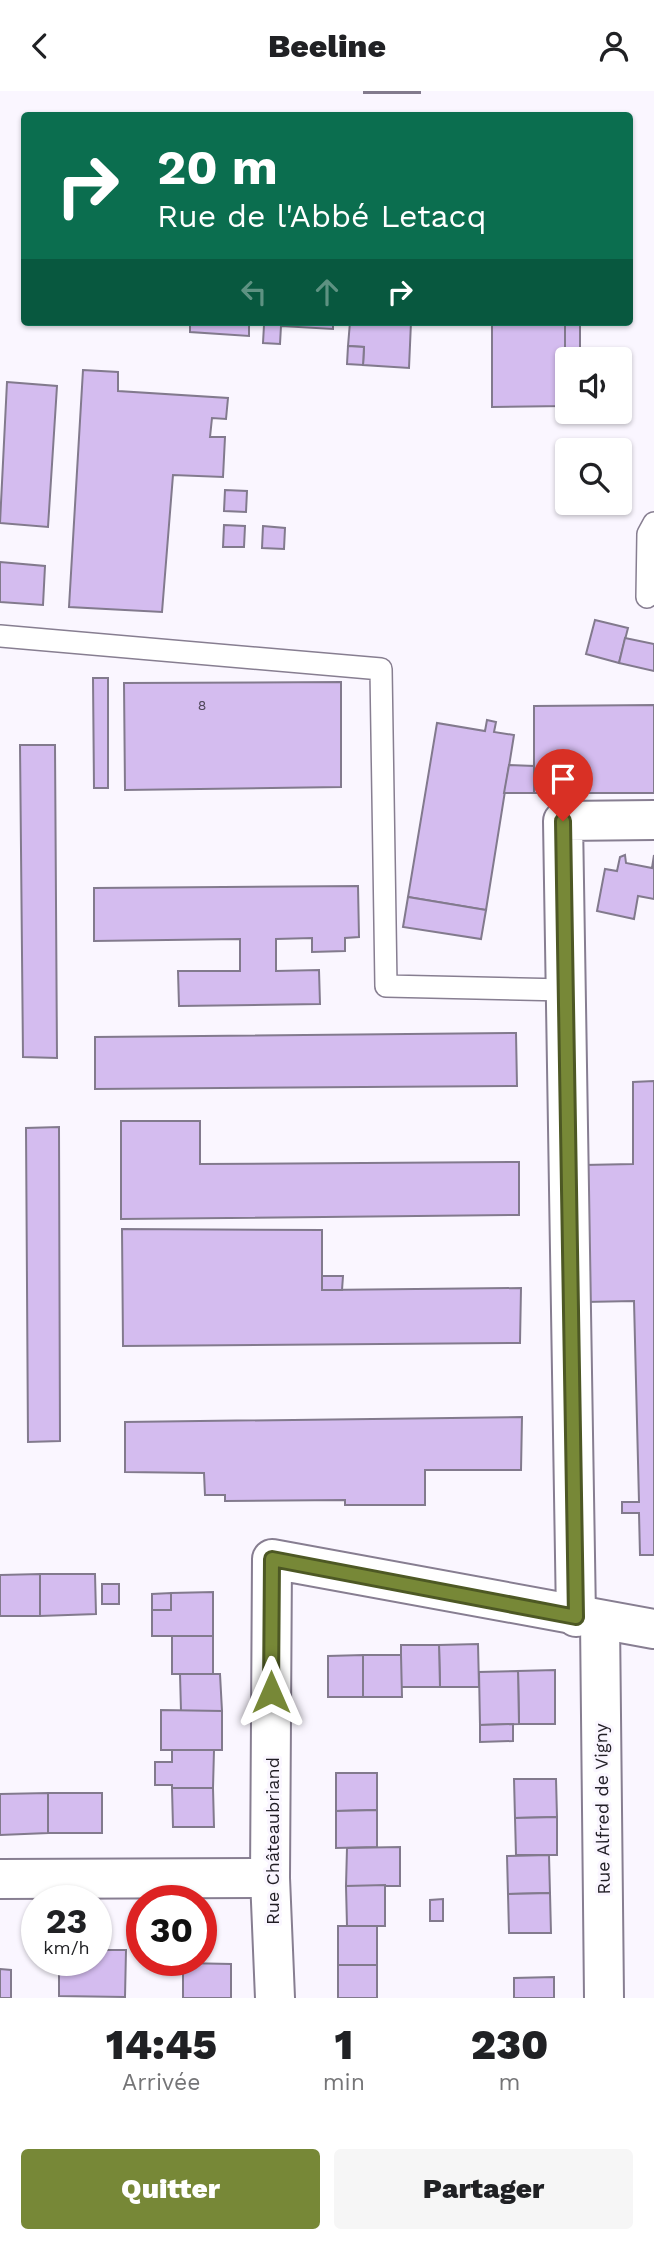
<!DOCTYPE html>
<html lang="fr">
<meta charset="utf-8">
<style>
:root{--surface:#fff;--page:#f6f6f6;--text:#202124;--muted:#757577;--accent:#778837}
body{margin:0;font-family:"Work Sans",sans-serif;background:var(--page);color:var(--text);height:100vh;display:flex;flex-direction:column;font-size:26px;white-space:nowrap}
*{box-sizing:border-box;margin:0}
p{font-size:23px;color:var(--muted)}
.icon{flex:none;width:38px;height:38px;fill:none;stroke:currentColor;stroke-width:2;stroke-linecap:round;stroke-linejoin:round}
.map{position:relative;height:1907px;overflow:hidden}
.panel{display:flex;flex-direction:column;background:var(--surface);flex:1}
.panel>*{flex:none}
.guide{position:absolute;left:21px;top:21px;width:612px;height:214px;border-radius:7px;box-shadow:0 2px 5px #0004;background:#0b6e4f;color:#fff;overflow:hidden}
.tools{position:absolute;left:555px;top:256px;display:grid;gap:14px}
.tools a{display:grid;place-items:center;width:77px;height:77px;border-radius:7px;background:var(--surface);box-shadow:0 2px 5px #0004;font-size:35px}
.speed{position:absolute;left:21px;top:1794px;display:flex;gap:14px;font-size:35px;font-weight:700;text-align:center}
.speed>*{display:grid;place-content:center;width:91px;height:91px;border-radius:50%;background:var(--surface);box-shadow:0 2px 5px #0004;line-height:1}
.speed small{font-size:18px;font-weight:400}
.speed .limit{border:10px solid #d22;background:#fff;color:#111}
.pin{position:absolute;display:grid;place-items:center;width:60px;height:60px;color:#fff;margin:-72px -30px;border-radius:50% 50% 50% 0;rotate:-45deg;box-shadow:0 0 7px #0007}
.pin .icon{rotate:45deg}
.me{position:absolute;width:77px;margin:-38px;rotate:0deg;stroke-linejoin:round;filter:drop-shadow(0 0 5px #0008)}
.turn{display:flex;align-items:center;gap:24px;height:147px;padding:0 21px;font-size:32px}
.turn .icon{width:91px;height:91px;stroke-width:2.5}
.turn b{display:block;font-size:49px;line-height:60px}
.lanes{display:flex;align-items:center;height:66px;padding:0 21px;background:#0003;justify-content:center;gap:35px;direction:ltr}
.lanes .off{opacity:.35}
.eta{display:flex;justify-content:space-evenly;align-items:center;height:119px;text-align:center}
.eta b{font-size:42px;font-weight:800;line-height:49px}
.primary-button{display:flex;gap:14px;margin-top:auto;padding:14px 21px}
.primary-button a{flex:1;height:80px;border-radius:7px;background:var(--accent);color:#fff;font-size:28px;font-weight:800;line-height:80px;text-align:center}
.primary-button a+a{background:var(--page);color:var(--text)}
header{display:flex;justify-content:space-between;align-items:center;height:91px;padding:0 21px;background:var(--surface);font-size:32px;font-weight:800}
.map>svg:first-child{display:block}
.building{fill:#d4bcef;stroke:#827a8d;stroke-width:2}
.lines{fill:none;stroke-linecap:round;stroke-linejoin:round}
.service-casing{stroke:#877e91;stroke-width:24}
.minor-casing{stroke:#877e91;stroke-width:42}
.service{stroke:#fff;stroke-width:21}
.minor{stroke:#fff;stroke-width:38}
.route-casing{stroke:#4d5824;stroke-width:18}
.route{stroke:#778837;stroke-width:12}
.labels{text-anchor:middle;dominant-baseline:central;stroke-width:6;stroke-linejoin:round;paint-order:stroke}
.number-label{font-size:14px;fill:#4e4658}
.street-label{font-size:18px;fill:#211e25;stroke:#faf6ff}
</style>
<header><svg class="icon" aria-label="back" viewBox="0 0 24 24"><path d="M15 5l-7 7 7 7"/></svg>Beeline<svg class="icon" aria-label="person" viewBox="0 0 24 24"><circle cx="12" cy="8" r="4"/><path d="M4 21q1-7 8-7t8 7"/></svg></header>
<div class="map">
<svg width="654" height="1907" viewBox="0 0 654 1907">
<rect width="100%" height="100%" fill="#faf6ff"/>
<g class="building">
<rect x="364" y="0" width="56" height="2"/>
<polygon points="190,231 333,231 333,238 281,235 280,253 263,252 264,234 249,233 249,245 190,241"/>
<polygon points="350,231 411,231 409,277 363,274 364,256 348,255"/>
<polygon points="492,231 565,231 565,315 492,316"/>
<polygon points="565,231 580,231 580,268 567,268 565,279"/>
<polygon points="348,255 364,256 363,274 347,273"/>
<polygon points="83,279 118,281 118,300 228,307 226,328 212,327 210,346 225,346 223,386 173,384 162,521 69,516"/>
<polygon points="7,291 57,295 48,436 0,432"/>
<polygon points="225,399 247,400 246,421 224,420"/>
<polygon points="224,434 245,435 244,456 223,456"/>
<polygon points="263,435 285,437 284,458 262,457"/>
<polygon points="0,471 45,475 43,514 0,511"/>
<polygon points="595,529 628,537 619,572 586,563"/>
<polygon points="625,547 654,553 654,580 619,572"/>
<polygon points="93,587 108,587 108,697 94,697"/>
<polygon points="341,591 341,696 125,699 124,592"/>
<polygon points="654,614 654,702 534,702 534,615"/>
<polygon points="487,629 496,631 494,641 514,644 486,819 408,806 437,632 485,640"/>
<polygon points="20,654 55,654 57,967 23,966"/>
<polygon points="509,674 534,675 534,702 504,702"/>
<polygon points="625,764 626,772 652,777 654,764 654,808 638,805 634,828 597,820 605,778 617,780 620,766"/>
<polygon points="358,795 359,846 345,847 345,860 312,861 312,847 276,848 276,880 319,879 320,913 179,915 178,880 240,880 240,848 94,850 94,797"/>
<polygon points="408,806 486,819 481,848 403,836"/>
<polygon points="516,942 517,995 95,998 95,946"/>
<polygon points="654,990 654,1464 640,1464 639,1422 622,1422 622,1411 639,1411 634,1210 585,1211 584,1074 633,1073 633,991"/>
<polygon points="121,1030 200,1030 200,1073 519,1071 519,1124 121,1128"/>
<polygon points="59,1036 60,1350 28,1351 26,1037"/>
<polygon points="122,1138 322,1139 322,1199 521,1197 520,1252 123,1255"/>
<polygon points="322,1185 343,1185 342,1199 322,1199"/>
<polygon points="522,1326 521,1379 425,1379 425,1414 345,1414 345,1409 225,1410 225,1404 205,1404 204,1382 125,1381 125,1331"/>
<polygon points="40,1483 40,1525 0,1525 0,1484"/>
<polygon points="40,1483 95,1483 96,1523 40,1525"/>
<rect x="102" y="1493" width="17" height="20"/>
<polygon points="213,1501 213,1545 152,1545 152,1519 171,1519 171,1502"/>
<polygon points="171,1502 171,1519 152,1519 152,1503"/>
<rect x="172" y="1545" width="41" height="38"/>
<polygon points="478,1553 479,1596 440,1596 439,1554"/>
<polygon points="401,1554 439,1554 440,1596 401,1596"/>
<polygon points="363,1564 363,1606 328,1606 328,1565"/>
<polygon points="363,1564 401,1564 402,1606 363,1606"/>
<polygon points="555,1579 555,1633 519,1633 518,1580"/>
<polygon points="518,1580 519,1633 480,1634 479,1581"/>
<polygon points="180,1583 220,1583 222,1620 181,1620"/>
<polygon points="161,1619 222,1620 222,1659 161,1659"/>
<polygon points="513,1633 513,1650 480,1651 480,1634"/>
<polygon points="172,1659 214,1659 213,1697 172,1697 172,1694 155,1694 155,1671 172,1671"/>
<polygon points="336,1682 377,1682 377,1719 336,1720"/>
<polygon points="514,1688 556,1688 557,1726 515,1727"/>
<polygon points="172,1697 213,1697 214,1736 173,1736"/>
<polygon points="48,1702 48,1742 0,1744 0,1703"/>
<rect x="48" y="1702" width="54" height="40"/>
<polygon points="377,1719 377,1756 336,1757 336,1720"/>
<polygon points="557,1726 557,1764 516,1764 515,1727"/>
<polygon points="400,1756 400,1795 346,1795 347,1757"/>
<polygon points="549,1764 550,1802 508,1803 507,1765"/>
<polygon points="385,1794 385,1835 347,1835 346,1795"/>
<polygon points="550,1802 551,1842 509,1842 508,1803"/>
<polygon points="443,1808 443,1830 430,1830 430,1809"/>
<rect x="338" y="1835" width="39" height="39"/>
<polygon points="96,1859 126,1859 125,1906 59,1905 59,1869 96,1869"/>
<polygon points="183,1872 231,1873 231,1907 183,1907"/>
<rect x="338" y="1874" width="39" height="33"/>
<polygon points="0,1878 11,1879 11,1907 0,1907"/>
<polygon points="554,1886 554,1907 514,1907 514,1887"/>
</g>
<g class="lines">
<g class="service-casing">
<g id="service">
<polyline points="647,506 648,443 654,432"/>
<polyline points="0,545 381,578 386,895 566,899"/>
</g>
</g>
<g class="minor-casing">
<g id="minor">
<polyline points="576,1526 563,730 654,729"/>
<polyline points="600,1530 604,1907"/>
<polyline points="0,1788 270,1787"/>
<polyline points="275,1907 270,1787 272,1468 654,1538"/>
</g>
</g>
<use href="#service" class="service"/>
<use href="#minor" class="minor"/>
</g>
<g class="lines">
<g class="route-casing">
<polyline id="route" points="271,1601 272,1468 576,1526 563,730"/>
</g>
<use href="#route" class="route"/>
</g>
<g class="labels">
<g class="number-label">
<text x="202" y="614">8</text>
</g>
<g class="street-label">
<text transform="translate(602 1718) rotate(-91)">Rue Alfred de Vigny</text>
<text transform="translate(272 1750) rotate(-90)">Rue Châteaubriand</text>
</g>
</g>
</svg>
<div class="tools">
<a><svg class="icon" aria-label="sound" viewBox="0 0 24 24"><path d="M4 9h4l5-4v14l-5-4H4zM17 9q2 3 0 6"/></svg></a>
<a><svg class="icon" aria-label="search" viewBox="0 0 24 24"><circle cx="10" cy="10" r="6"/><path d="M15 15l6 6"/></svg></a>
</div>
<div class="speed"><div>23<small>km/h</small></div><div class="limit">30</div></div>
<div class="pin" style="left:563px;top:730px;background:#d93025"><svg class="icon" aria-label="arrive" viewBox="0 0 24 24"><path d="M6 21V4h12l-3 4 3 4H6"/></svg></div>
<svg class="me" style="left:271px;top:1601px" viewBox="-20 -20 40 40"><path d="M0-17L14 15 0 8-14 15z" fill="#778837" stroke="#fff" stroke-width="4"/></svg>
<div class="guide">
<div class="turn"><svg class="icon" aria-label="right" viewBox="0 0 24 24"><path d="M7 20v-9h11M14 6l5 5-5 5"/></svg><div><b>20 m</b>Rue de l'Abbé Letacq</div></div>
<div class="lanes"><svg class="icon off" aria-label="left" viewBox="0 0 24 24"><path d="M17 20v-9H6M10 6l-5 5 5 5"/></svg><svg class="icon off" aria-label="ahead" viewBox="0 0 24 24"><path d="M12 20V5M6 11l6-6 6 6"/></svg><svg class="icon" aria-label="right" viewBox="0 0 24 24"><path d="M7 20v-9h11M14 6l5 5-5 5"/></svg></div>
</div>
</div>
<section class="panel">
<div class="eta">
<div><b>14:45</b><p>Arrivée</p></div>
<div><b>1</b><p>min</p></div>
<div><b>230</b><p>m</p></div>
</div>
<div class="primary-button"><a>Quitter</a><a>Partager</a></div>
</section>
